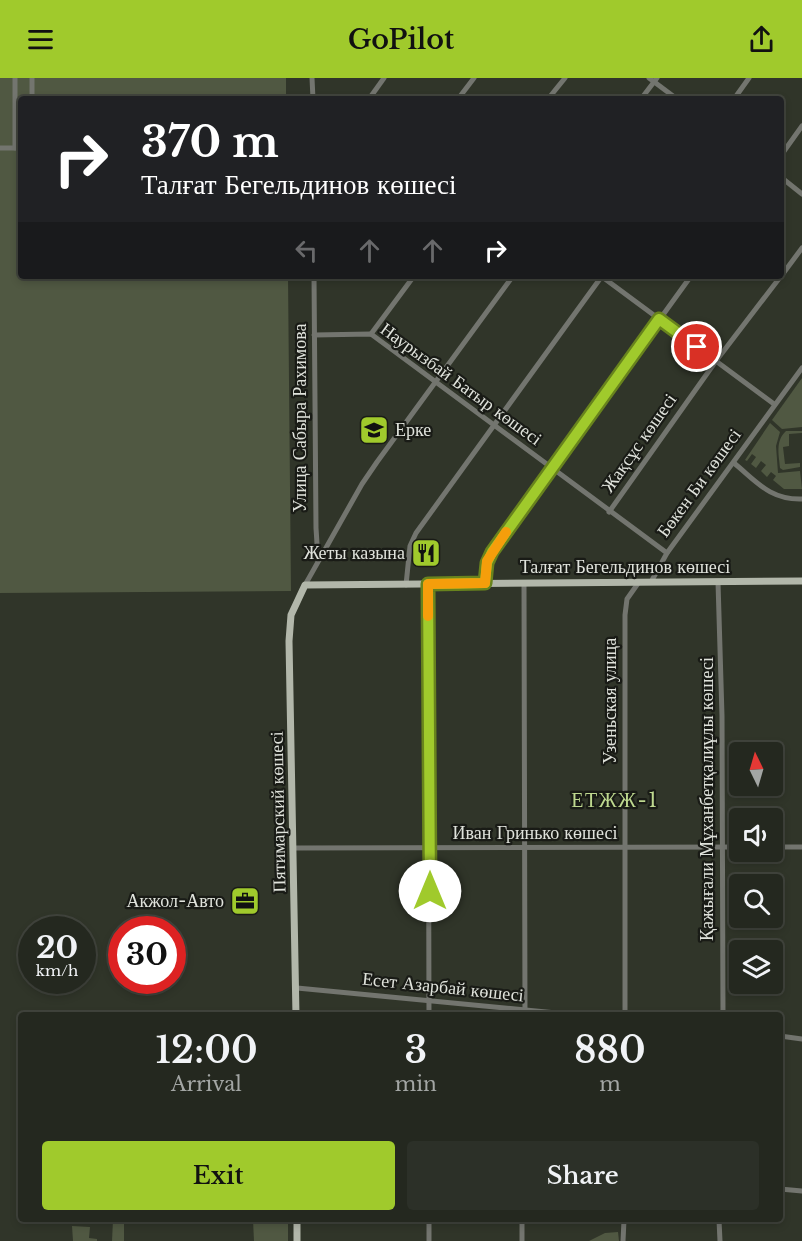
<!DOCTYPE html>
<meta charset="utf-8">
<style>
:root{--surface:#24281f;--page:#2c3028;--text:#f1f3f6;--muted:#a3a6a4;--line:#41443d;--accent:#a0ca2c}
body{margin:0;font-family:"Libre Baskerville",serif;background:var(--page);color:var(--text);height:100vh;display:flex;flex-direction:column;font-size:22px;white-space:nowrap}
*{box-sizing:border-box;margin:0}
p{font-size:20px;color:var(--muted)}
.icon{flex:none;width:33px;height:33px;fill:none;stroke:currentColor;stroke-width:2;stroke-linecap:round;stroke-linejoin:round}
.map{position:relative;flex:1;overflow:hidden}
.side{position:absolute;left:18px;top:934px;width:765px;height:210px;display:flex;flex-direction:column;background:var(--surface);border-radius:6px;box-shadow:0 3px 9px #0003,0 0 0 2px var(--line)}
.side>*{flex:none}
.hud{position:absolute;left:18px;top:18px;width:766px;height:183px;border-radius:6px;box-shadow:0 3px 9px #0003,0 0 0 2px var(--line);background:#202124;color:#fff;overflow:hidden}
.needle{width:39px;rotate:355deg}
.buttons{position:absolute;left:729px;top:664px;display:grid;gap:12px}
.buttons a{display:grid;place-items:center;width:54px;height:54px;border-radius:6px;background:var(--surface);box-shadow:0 3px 9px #0003,0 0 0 2px var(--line);font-size:30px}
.speed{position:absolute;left:18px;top:838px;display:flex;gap:12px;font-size:30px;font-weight:700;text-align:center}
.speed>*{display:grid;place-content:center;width:78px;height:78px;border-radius:50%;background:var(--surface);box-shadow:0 3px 9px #0003,0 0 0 2px var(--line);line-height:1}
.speed small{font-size:15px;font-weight:400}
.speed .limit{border:9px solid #d22;background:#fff;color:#111}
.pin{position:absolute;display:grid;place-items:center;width:51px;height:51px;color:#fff;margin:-26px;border:3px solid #fff;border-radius:50%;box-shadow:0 2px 6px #0007}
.me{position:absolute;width:66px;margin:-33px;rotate:0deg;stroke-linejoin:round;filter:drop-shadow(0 0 4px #0008)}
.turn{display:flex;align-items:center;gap:21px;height:126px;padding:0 24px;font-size:27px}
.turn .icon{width:78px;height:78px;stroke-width:2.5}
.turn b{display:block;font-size:42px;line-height:51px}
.lanes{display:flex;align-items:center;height:57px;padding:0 24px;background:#0003;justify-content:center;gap:30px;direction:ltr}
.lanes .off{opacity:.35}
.eta{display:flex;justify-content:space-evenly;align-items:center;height:102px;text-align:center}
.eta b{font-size:36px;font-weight:600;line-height:42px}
.primary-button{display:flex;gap:12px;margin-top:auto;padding:12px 24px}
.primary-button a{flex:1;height:69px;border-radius:6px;background:var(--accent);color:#111;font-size:24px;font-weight:600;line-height:69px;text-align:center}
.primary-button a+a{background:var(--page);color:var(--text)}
header{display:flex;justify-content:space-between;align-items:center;height:78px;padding:0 24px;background:var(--accent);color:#111;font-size:27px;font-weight:600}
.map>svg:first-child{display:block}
.green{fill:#505842}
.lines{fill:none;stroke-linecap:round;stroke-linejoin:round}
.minor{stroke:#73756f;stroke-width:5}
.major{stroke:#b2b7aa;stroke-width:7}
.route-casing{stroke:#68831d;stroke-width:15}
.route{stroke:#a0ca2c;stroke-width:10}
.slow{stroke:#f59e0b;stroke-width:10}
.labels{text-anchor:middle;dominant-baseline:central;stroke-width:4.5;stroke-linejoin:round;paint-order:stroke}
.street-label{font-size:18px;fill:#e0e3dc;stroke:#191b16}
.poi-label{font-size:18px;fill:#e0e3dc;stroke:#191b16;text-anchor:end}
.neighbourhood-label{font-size:20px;letter-spacing:1.5px;fill:#bed88f;stroke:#191b16}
</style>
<header><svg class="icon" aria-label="menu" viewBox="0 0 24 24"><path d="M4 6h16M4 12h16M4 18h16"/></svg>GoPilot<svg class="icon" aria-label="share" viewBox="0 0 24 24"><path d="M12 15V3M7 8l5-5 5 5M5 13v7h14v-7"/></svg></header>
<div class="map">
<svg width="802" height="1163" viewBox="0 0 802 1163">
<rect width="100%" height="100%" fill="#303529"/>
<g class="green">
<polygon points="0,0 286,0 286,21 21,21 21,198 288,198 291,513 0,515"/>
<polygon points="802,300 802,349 782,351 772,342"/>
<polygon points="770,345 780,354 776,368 778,395 800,393 802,411 784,411 773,402 776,398 771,394 767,399 761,393 766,387 761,383 756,390 751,386 756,379 752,376 747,383 745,382"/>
<path d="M786 353H802V355L789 356V368L783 369 785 386 800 385V389L783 392 780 390C779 377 775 363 786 353Z"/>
<polygon points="113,1142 124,1142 124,1163 112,1163"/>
<polygon points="253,1142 288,1142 288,1163 254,1163"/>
<polygon points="72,1148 90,1149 89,1160 97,1161 97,1163 73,1163"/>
<polygon points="618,1154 619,1163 589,1163 605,1155"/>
</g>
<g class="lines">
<g class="minor">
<polyline points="32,0 32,21"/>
<polyline points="312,0 313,21"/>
<polyline points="649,0 677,21"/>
<polyline points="369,21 384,0"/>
<polyline points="458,21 474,0"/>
<polyline points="548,21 565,0"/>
<polyline points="641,21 657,0"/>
<polyline points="734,21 749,0"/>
<polyline points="0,70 21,70"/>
<polyline points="15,70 15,0"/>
<polyline points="782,76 802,48"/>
<polyline points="782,100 802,116"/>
<polyline points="782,197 802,170"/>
<polyline points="314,198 316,450 318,481"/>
<polyline points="601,198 774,326"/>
<polyline points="371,256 414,198"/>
<polyline points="314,257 371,256 667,475"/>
<path d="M734 385C757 404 770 422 802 421"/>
<polyline points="609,434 716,283 781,198"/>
<polyline points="651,504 667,475 802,290"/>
<polyline points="718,504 722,638 723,938"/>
<polyline points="485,505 487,485 492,474 691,198"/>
<polyline points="524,505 525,938"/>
<polyline points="428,506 429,938"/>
<polyline points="305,507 362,406 377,384 513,198"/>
<polyline points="406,507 410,468 416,455 602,198"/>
<polyline points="772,769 802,769"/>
<polyline points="295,770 740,769"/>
<polyline points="297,910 587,938"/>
<polyline points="625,938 625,537 627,521 639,504"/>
<polyline points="780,958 802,961"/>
<polyline points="780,1111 802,1113"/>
<polyline points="429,1142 429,1163"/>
<polyline points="719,1142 720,1163"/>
<polyline points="522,1163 522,1142"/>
<polyline points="623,1163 624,1142"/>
</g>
<g class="major">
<polyline points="296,938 289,563 291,537 305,507 802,503"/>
<polyline points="297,1142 297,1163"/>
</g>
</g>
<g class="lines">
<g class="route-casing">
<polyline id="route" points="430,813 428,506 485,505 487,485 492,474 659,241 697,269"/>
</g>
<use href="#route" class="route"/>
<polyline class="slow" points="428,538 428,506 485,505 487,483 506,454"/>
</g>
<defs>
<g id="school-square" transform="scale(1.5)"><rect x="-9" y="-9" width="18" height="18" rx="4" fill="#a0ca2c" stroke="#191b16"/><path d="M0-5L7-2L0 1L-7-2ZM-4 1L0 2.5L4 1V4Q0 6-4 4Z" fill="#111"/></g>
<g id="restaurant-square" transform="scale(1.5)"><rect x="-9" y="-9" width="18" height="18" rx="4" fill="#a0ca2c" stroke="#191b16"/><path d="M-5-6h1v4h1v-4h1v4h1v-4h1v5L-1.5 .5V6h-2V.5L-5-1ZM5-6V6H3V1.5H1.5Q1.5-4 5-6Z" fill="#111"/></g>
<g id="office-square" transform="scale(1.5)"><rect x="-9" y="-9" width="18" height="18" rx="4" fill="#a0ca2c" stroke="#191b16"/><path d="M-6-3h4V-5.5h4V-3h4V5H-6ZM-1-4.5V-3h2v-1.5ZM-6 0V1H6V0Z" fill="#111"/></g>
</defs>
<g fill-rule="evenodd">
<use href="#school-square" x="374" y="352"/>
<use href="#restaurant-square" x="426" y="475"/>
<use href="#office-square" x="245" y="823"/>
</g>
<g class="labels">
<g class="street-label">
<text transform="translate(461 306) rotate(36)">Наурызбай Батыр көшесі</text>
<text transform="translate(300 340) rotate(-90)">Улица Сабыра Рахимова</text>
<text transform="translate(639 365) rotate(-55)">Жақсұс көшесі</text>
<text transform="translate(699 405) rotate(-54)">Бөкен Би көшесі</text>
<text x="625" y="489">Талғат Бегельдинов көшесі</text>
<text transform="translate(610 623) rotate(-90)">Узеньская улица</text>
<text transform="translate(707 721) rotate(-90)">Қажығали Мұханбетқалиұлы көшесі</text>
<text transform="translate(278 734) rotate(-91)">Пятимарский көшесі</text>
<text x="535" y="755">Иван Гринько көшесі</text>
<text transform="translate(443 909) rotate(6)">Есет Азарбай көшесі</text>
</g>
<g class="poi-label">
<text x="395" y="352" text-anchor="start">Ерке</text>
<text x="405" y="475">Жеты казына</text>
<text x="224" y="823">Акжол-Авто</text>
</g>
<g class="neighbourhood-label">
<text x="615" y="722">ЕТЖЖ-1</text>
</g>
</g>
</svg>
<div class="buttons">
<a><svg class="needle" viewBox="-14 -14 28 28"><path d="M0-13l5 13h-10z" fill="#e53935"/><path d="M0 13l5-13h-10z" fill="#a3a6a4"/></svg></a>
<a><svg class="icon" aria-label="sound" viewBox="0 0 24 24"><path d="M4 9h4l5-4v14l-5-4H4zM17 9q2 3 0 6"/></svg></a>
<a><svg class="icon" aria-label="search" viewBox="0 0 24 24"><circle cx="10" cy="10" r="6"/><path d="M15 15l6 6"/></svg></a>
<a><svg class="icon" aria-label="layers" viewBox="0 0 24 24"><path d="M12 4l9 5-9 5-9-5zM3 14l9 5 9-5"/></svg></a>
</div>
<div class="speed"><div>20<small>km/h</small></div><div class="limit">30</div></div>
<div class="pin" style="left:697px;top:269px;background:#d93025"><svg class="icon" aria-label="arrive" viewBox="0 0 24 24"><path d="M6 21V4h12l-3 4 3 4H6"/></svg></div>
<svg class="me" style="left:430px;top:813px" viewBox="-20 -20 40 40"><circle r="19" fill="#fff"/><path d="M0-13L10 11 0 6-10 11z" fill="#a0ca2c"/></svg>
<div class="hud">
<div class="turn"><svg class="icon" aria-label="right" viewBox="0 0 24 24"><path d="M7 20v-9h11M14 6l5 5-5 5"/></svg><div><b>370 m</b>Талғат Бегельдинов көшесі</div></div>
<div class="lanes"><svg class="icon off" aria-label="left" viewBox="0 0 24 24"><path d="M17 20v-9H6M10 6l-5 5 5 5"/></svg><svg class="icon off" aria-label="ahead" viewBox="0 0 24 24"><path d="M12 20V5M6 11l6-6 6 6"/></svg><svg class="icon off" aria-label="ahead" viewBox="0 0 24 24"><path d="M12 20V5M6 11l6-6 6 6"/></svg><svg class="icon" aria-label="right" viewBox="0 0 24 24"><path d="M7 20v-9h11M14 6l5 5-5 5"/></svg></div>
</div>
<section class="side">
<div class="eta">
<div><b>12:00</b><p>Arrival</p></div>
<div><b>3</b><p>min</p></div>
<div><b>880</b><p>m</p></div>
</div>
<div class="primary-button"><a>Exit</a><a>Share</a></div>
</section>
</div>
